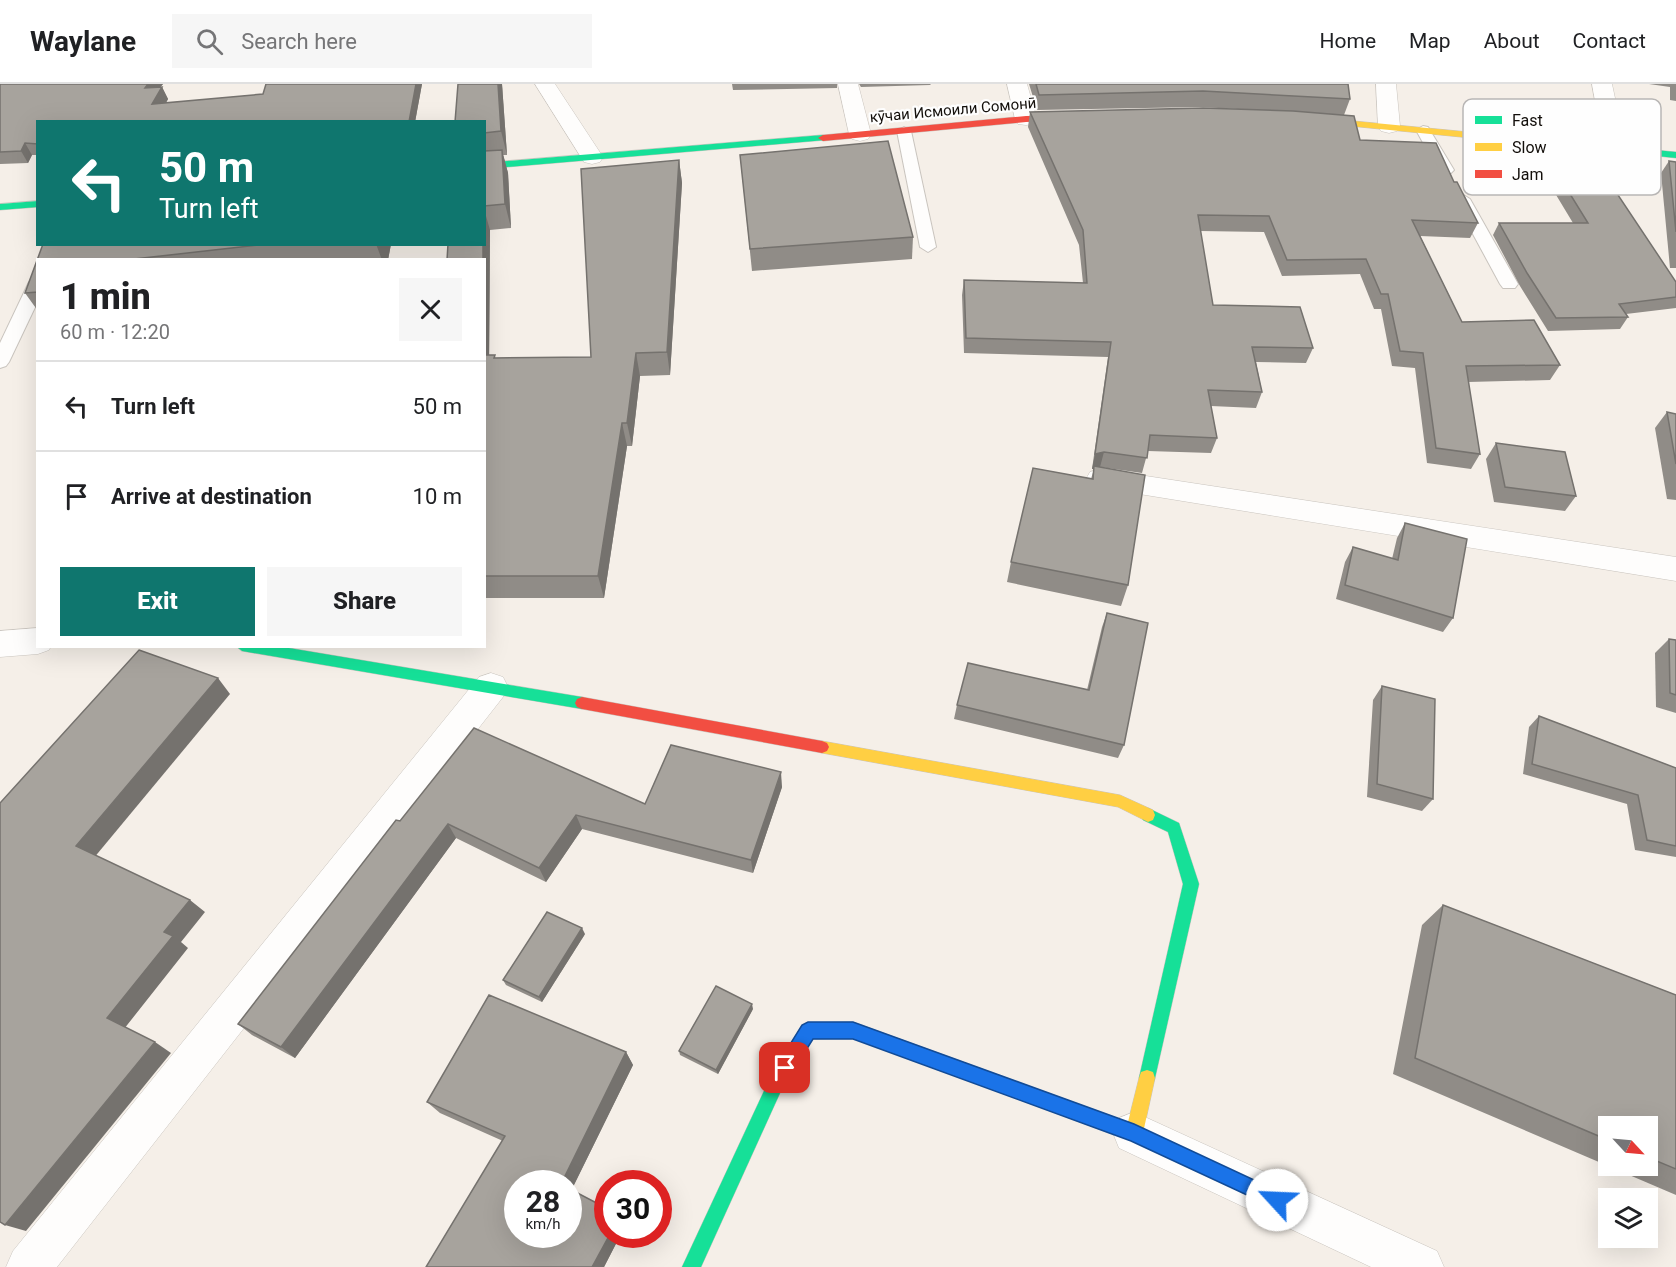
<!DOCTYPE html>
<meta charset="utf-8">
<style>
:root{--surface:#fff;--page:#f6f6f6;--text:#202124;--muted:#757577;--line:#e0e0e0;--accent:#0f766e}
body{margin:0;font-family:Roboto,sans-serif;background:var(--page);color:var(--text);height:100vh;display:flex;flex-direction:column;font-size:22px;white-space:nowrap}
*{box-sizing:border-box;margin:0}
p{font-size:20px;color:var(--muted)}
.icon{flex:none;width:33px;height:33px;fill:none;stroke:currentColor;stroke-width:2;stroke-linecap:round;stroke-linejoin:round}
.map{position:relative;flex:1;overflow:hidden}
.side{position:absolute;left:36px;top:174px;width:450px;height:390px;display:flex;flex-direction:column;background:var(--surface);border-radius:0px;box-shadow:0 6px 24px #0002}
.side>*{flex:none}
.guide{position:absolute;left:36px;top:36px;width:450px;height:126px;border-radius:0px;box-shadow:0 6px 24px #0002;background:#0f766e;color:#fff;overflow:hidden}
.needle{width:39px;rotate:116deg}
.tools{position:absolute;left:1598px;top:1032px;display:grid;gap:12px}
.tools a{display:grid;place-items:center;width:60px;height:60px;border-radius:0px;background:var(--surface);box-shadow:0 6px 24px #0002;font-size:30px}
.speed{position:absolute;left:504px;top:1086px;display:flex;gap:12px;font-size:30px;font-weight:700;text-align:center}
.speed>*{display:grid;place-content:center;width:78px;height:78px;border-radius:50%;background:var(--surface);box-shadow:0 6px 24px #0002;line-height:1}
.speed small{font-size:15px;font-weight:400}
.speed .limit{border:9px solid #d22;background:#fff;color:#111}
.pin{position:absolute;display:grid;place-items:center;width:51px;height:51px;color:#fff;margin:-26px;border-radius:12px;box-shadow:0 3px 9px #0006}
.me{position:absolute;width:66px;margin:-33px;rotate:295deg;stroke-linejoin:round;filter:drop-shadow(0 0 4px #0008)}
.turn{display:flex;align-items:center;gap:21px;height:126px;padding:0 24px;font-size:27px}
.turn .icon{width:78px;height:78px;stroke-width:2.5}
.turn b{display:block;font-size:42px;line-height:51px}
.round{display:grid;place-items:center;flex:none;width:63px;height:63px;border-radius:0px;background:var(--page)}
.head{display:flex;align-items:center;justify-content:space-between;height:102px;padding:0 24px}
h1{font-size:36px;font-weight:800;line-height:45px}
.action{display:flex;gap:12px;margin-top:auto;padding:12px 24px}
.action a{flex:1;height:69px;border-radius:0px;background:var(--accent);color:#fff;font-size:24px;font-weight:800;line-height:69px;text-align:center}
.action a+a{background:var(--page);color:var(--text)}
ul{padding:0;list-style:none}
li{display:flex;align-items:center;gap:18px;height:90px;padding:0 24px;border-top:2px solid var(--line)}
li div{flex:1}
li b{display:block;font-size:22px}
li em{font-style:normal}
header{display:flex;align-items:center;gap:36px;box-sizing:border-box;height:84px;padding:0 30px;background:var(--surface);border-bottom:2px solid var(--line)}
header strong{font-size:28px}
nav{display:flex;gap:33px;margin-inline-start:auto;font-size:21px}
.search{width:420px;height:54px;background:var(--page);display:flex;align-items:center;gap:15px;box-sizing:border-box;padding:0 21px;border-radius:0px;color:var(--muted);font-size:22px}
.map>svg:first-child{display:block}
.lines{fill:none;stroke-linecap:round;stroke-linejoin:round}
.lane-casing{stroke:#c9c4be;stroke-width:2}
.street-casing{stroke:#c9c4be;stroke-width:1}
.fast-casing{stroke:#c9c4be;stroke-width:1}
.slow-casing{stroke:#c9c4be;stroke-width:1}
.jam-casing{stroke:#c9c4be;stroke-width:1}
.lane{fill:#fefdfc;fill-rule:evenodd}
.street{fill:#fefdfc;fill-rule:evenodd}
.fast{fill:#16e098;fill-rule:evenodd}
.slow{fill:#ffcf43;fill-rule:evenodd}
.jam{fill:#f24e42;fill-rule:evenodd}
.wall{fill:#908c87;fill-rule:evenodd}
.shaded-wall{fill:#75726e}
.building{fill:#a7a39d;stroke:#75726e;stroke-width:1.5}
.route{fill:#1a73e8;stroke:#114b97;stroke-width:1.5}
.labels{text-anchor:middle;dominant-baseline:central;stroke-width:4.5;stroke-linejoin:round;paint-order:stroke}
.far-street-label{font-size:15px;fill:#130f0b;stroke:#fefefe}
.key{fill:#fefefe;stroke:#b8b6b5;stroke-width:1.5}
.key-label{font-size:16px;fill:#130f0b}
</style>
<header>
<strong>Waylane</strong>
<div class="search"><svg class="icon" aria-label="search" viewBox="0 0 24 24"><circle cx="10" cy="10" r="6"/><path d="M15 15l6 6"/></svg>Search here</div>
<nav><a>Home</a><a>Map</a><a>About</a><a>Contact</a></nav>
</header>
<div class="map">
<svg width="1676" height="1183" viewBox="0 0 1676 1183">
<rect width="100%" height="100%" fill="#f5efe8"/>
<g class="lines">
<g class="lane-casing">
<g id="lane">
<polygon points="1423,42 1428,43 1454,86 1451,89 1441,89 1438,86 1416,46"/>
<polygon points="904,43 911,47 936,163 928,168 920,163 897,47"/>
<polygon points="1462,110 1470,115 1518,200 1515,204 1503,204 1500,200 1454,115"/>
<polygon points="38,193 38,217 9,278 6,282 0,284 0,259 29,198"/>
</g>
</g>
<g class="street-casing">
<g id="street">
<polygon points="535,0 555,0 603,73 600,78 592,80 584,78"/>
<polygon points="838,0 858,0 871,50 868,55 860,57 852,55 849,50"/>
<polygon points="1007,0 1027,0 1037,35 1034,40 1026,41 1018,40 1015,35"/>
<polygon points="1376,0 1396,0 1400,42 1397,47 1389,49 1381,47 1378,42"/>
<polygon points="1592,0 1612,0 1626,66 1623,71 1615,73 1607,71 1604,66"/>
<polygon points="1100,385 1676,473 1676,497 1090,402 1086,395 1090,388"/>
<polygon points="38,544 38,562 51,562 49,566 38,570 0,573 0,547"/>
<polygon points="491,589 503,593 508,603 503,613 57,1183 6,1183 13,1167 479,593"/>
<polygon points="1134,1028 1437,1167 1444,1183 1371,1183 1119,1064 1113,1049 1119,1034"/>
</g>
</g>
<g class="fast-casing">
<g id="fast">
<polygon points="823,51 826,52 826,56 484,85 484,79"/>
<polygon points="1562,57 1676,68 1676,74 1559,62 1557,60"/>
<polygon points="38,117 38,123 0,126 0,120"/>
<polygon points="236,562 277,562 582,613 587,615 589,619 587,623 582,625 242,567"/>
<polygon points="1148,724 1179,739 1199,800 1155,994 1153,1000 1147,1002 1141,1000 1139,994 1183,800 1168,748 1143,736 1141,731 1143,726"/>
<polygon points="777,990 783,992 785,998 701,1183 682,1183 771,992"/>
</g>
</g>
<g class="slow-casing">
<g id="slow">
<polygon points="1312,33 1562,57 1567,60 1562,63 1309,38 1308,36"/>
<polygon points="822,657 1120,711 1153,726 1155,731 1153,736 1148,738 1118,723 822,669 817,667 815,663 817,659"/>
<polygon points="853,938 1128,1038 1139,994 1141,988 1147,986 1153,988 1155,994 1143,1049 1140,1055 1134,1058 853,954 812,955 783,1004 777,1006 771,1004 769,998 771,992 802,941 808,939"/>
</g>
</g>
<g class="jam-casing">
<g id="jam">
<polygon points="1075,31 1078,32 1078,36 1026,38 823,57 818,54 823,51 1026,32"/>
<polygon points="582,613 822,657 827,659 829,663 827,667 822,669 582,625 577,623 575,619 577,615"/>
</g>
</g>
<use href="#lane" class="lane"/>
<use href="#street" class="street"/>
<use href="#fast" class="fast"/>
<use href="#slow" class="slow"/>
<use href="#jam" class="jam"/>
</g>
<g class="wall">
<polygon points="0,0 163,0 160,3 162,3 168,15 166,19 263,10 266,0 422,0 415,38 38,38 38,71 32,71 28,79 0,80"/>
<polygon points="502,0 507,71 503,71 508,89 511,144 490,146 489,271 496,274 591,273 679,76 682,99 670,291 640,292 632,362 627,362 604,514 484,514 484,38"/>
<polygon points="732,0 837,0 837,4 733,6"/>
<polygon points="859,0 931,0 930,1 861,3"/>
<polygon points="1029,0 1348,0 1350,15 1344,31 1315,29 1360,56 1454,98 1478,139 1470,154 1420,152 1462,238 1560,281 1550,296 1468,298 1480,370 1471,385 1427,379 1415,284 1392,282 1381,225 1374,225 1360,190 1282,192 1264,148 1200,147 1213,221 1313,264 1306,279 1256,278 1262,308 1256,324 1211,322 1217,354 1211,369 1148,367 1142,389 1100,383 1128,501 1121,522 1007,498 1011,478 1091,395 1094,385 1092,385 1108,273 964,269 962,211 964,196 1083,199 1079,161 1028,43 1030,28 1257,26 1199,23 1037,26"/>
<polygon points="1649,0 1676,0 1676,17 1670,16 1670,3"/>
<polygon points="1544,68 1676,198 1676,224 1626,230 1628,233 1620,245 1548,247 1520,202 1493,151 1499,139 1573,139 1538,81"/>
<polygon points="740,71 913,153 912,175 752,187"/>
<polygon points="1669,77 1676,78 1676,184 1670,184 1661,89"/>
<polygon points="43,160 391,160 388,176 38,176 38,227 25,209"/>
<polygon points="1667,328 1676,330 1676,416 1667,415 1655,344"/>
<polygon points="1496,359 1576,412 1565,427 1494,418 1486,375"/>
<polygon points="1405,439 1453,534 1443,548 1336,515 1345,478 1353,463 1392,475 1397,454"/>
<polygon points="1107,529 1124,661 1118,674 954,635 957,621 1087,606 1102,543"/>
<polygon points="1669,555 1676,556 1676,629 1656,623 1655,569"/>
<polygon points="1382,602 1433,715 1422,727 1367,713 1373,616"/>
<polygon points="1539,632 1676,684 1676,773 1635,766 1627,720 1523,690 1529,643"/>
<polygon points="782,703 753,789 582,745 546,798 456,754 295,974 252,951 238,940 400,737 645,720"/>
<path d="M1443 821 1676 911V1111L1393 990 1422 841ZM1608 1042H1647V1082H1608Z"/>
<polygon points="585,850 542,918 506,901 503,896"/>
<polygon points="753,925 718,990 680,971 679,967"/>
<polygon points="626,968 633,981 572,1105 621,1150 604,1183 426,1183 503,1057 440,1029 427,1018"/>
</g>
<g class="shaded-wall">
<polygon points="148,0 163,0 151,15 145,4"/>
<polygon points="416,0 422,0 415,38 409,38"/>
<polygon points="498,0 502,0 507,71 501,47"/>
<polygon points="162,3 168,15 158,32 152,20"/>
<polygon points="25,59 32,71 28,79 21,67"/>
<polygon points="502,66 508,89 511,144 505,120"/>
<polygon points="679,76 682,99 670,291 667,268"/>
<polygon points="484,125 490,146 489,295 484,281 484,176 483,176 483,160 484,160"/>
<polygon points="376,160 391,160 388,176 382,176"/>
<polygon points="636,269 640,292 632,362 627,339"/>
<polygon points="622,339 627,362 604,514 598,492"/>
<polygon points="1104,368 1100,383 1092,385 1095,370"/>
<polygon points="218,594 230,610 93,775 76,762"/>
<polygon points="781,688 782,703 753,789 751,776"/>
<polygon points="576,731 582,745 546,798 539,784"/>
<polygon points="448,740 456,754 295,974 281,963"/>
<polygon points="190,816 205,828 181,858 188,864 124,945 107,934 164,848"/>
<polygon points="582,844 585,850 542,918 539,913"/>
<polygon points="752,920 753,925 718,990 716,986"/>
<polygon points="155,958 171,969 26,1147 5,1141"/>
<polygon points="626,968 633,981 570,1109 568,1107 568,1100 561,1100"/>
<polygon points="610,1150 621,1150 604,1183 592,1183"/>
</g>
<g class="building">
<polygon points="0,0 148,0 145,4 162,3 152,20 263,10 266,0 416,0 409,38 38,38 38,60 25,59 21,67 0,68"/>
<polygon points="458,0 498,0 501,47 484,49 484,38 455,38"/>
<polygon points="1036,0 1348,0 1350,15 1203,7 1039,11"/>
<polygon points="1203,24 1293,27 1354,32 1360,56 1436,59 1454,98 1457,98 1478,139 1412,136 1462,238 1534,236 1560,281 1466,282 1480,370 1436,364 1423,269 1400,267 1388,210 1381,210 1366,175 1287,176 1269,132 1198,131 1213,221 1300,223 1313,264 1252,263 1262,308 1208,306 1217,354 1150,351 1147,374 1104,368 1095,370 1111,258 966,254 964,196 1087,199 1083,146 1030,28"/>
<polygon points="888,57 913,153 750,165 740,71"/>
<polygon points="502,66 505,120 484,122 484,67"/>
<polygon points="1544,68 1590,69 1676,198 1676,213 1619,220 1628,233 1556,234 1527,189 1499,139 1588,139"/>
<polygon points="679,76 667,268 636,269 627,339 622,339 598,492 484,492 484,271 495,271 494,274 591,273 581,85"/>
<polygon points="1669,77 1676,78 1676,148"/>
<polygon points="43,160 268,160 125,176 38,176 38,208 25,209"/>
<polygon points="448,160 483,160 483,176 447,176"/>
<polygon points="1667,328 1676,330 1676,380"/>
<polygon points="1496,359 1565,368 1576,412 1505,403"/>
<polygon points="1094,382 1145,391 1128,501 1011,478 1033,384 1093,395"/>
<polygon points="1405,439 1467,455 1453,534 1345,501 1353,463 1398,476"/>
<polygon points="1107,529 1148,539 1124,661 957,621 968,579 1089,606"/>
<polygon points="1669,555 1676,556 1676,611 1670,609"/>
<polygon points="139,566 218,594 76,762 190,816 164,848 173,852 107,934 155,958 5,1141 0,1138 0,719"/>
<polygon points="1382,602 1435,615 1433,715 1377,700"/>
<polygon points="1539,632 1676,684 1676,762 1647,756 1638,711 1532,680"/>
<polygon points="474,644 645,720 671,661 781,688 751,776 576,731 539,784 448,740 281,963 238,940 396,736 400,737"/>
<polygon points="1443,821 1676,911 1676,1085 1647,1073 1647,1042 1608,1042 1608,1056 1415,974"/>
<polygon points="547,828 582,844 539,913 503,896"/>
<polygon points="716,902 752,920 716,986 679,967"/>
<polygon points="489,911 626,968 561,1100 518,1100 518,1150 568,1150 568,1104 608,1125 608,1150 610,1150 592,1183 426,1183 505,1052 427,1018"/>
</g>
<polygon class="route" points="808,938 853,938 1134,1040 1284,1110 1286,1116 1284,1122 1277,1125 1131,1057 853,955 813,955 791,990 785,992 779,990 777,984 779,978 802,941"/>
<g class="labels">
<g class="far-street-label">
<text transform="translate(953 26) rotate(-5)">кӯчаи Исмоили Сомонӣ</text>
</g>
</g>
<rect x="1463" y="15" width="198" height="96" rx="9" class="key"/>
<rect x="1475" y="32" width="27" height="8" fill="#16e098"/>
<rect x="1475" y="59" width="27" height="8" fill="#ffcf43"/>
<rect x="1475" y="86" width="27" height="8" fill="#f24e42"/>
<g class="key-label">
<text x="1512" y="42">Fast</text>
<text x="1512" y="69">Slow</text>
<text x="1512" y="96">Jam</text>
</g>
</svg>
<div class="tools">
<a><svg class="needle" viewBox="-14 -14 28 28"><path d="M0-13l5 13h-10z" fill="#e53935"/><path d="M0 13l5-13h-10z" fill="#757577"/></svg></a>
<a><svg class="icon" aria-label="layers" viewBox="0 0 24 24"><path d="M12 4l9 5-9 5-9-5zM3 14l9 5 9-5"/></svg></a>
</div>
<div class="speed"><div>28<small>km/h</small></div><div class="limit">30</div></div>
<div class="pin" style="left:785px;top:984px;background:#d93025"><svg class="icon" aria-label="arrive" viewBox="0 0 24 24"><path d="M6 21V4h12l-3 4 3 4H6"/></svg></div>
<svg class="me" style="left:1277px;top:1116px" viewBox="-20 -20 40 40"><circle r="19" fill="#fff"/><path d="M0-13L10 11 0 6-10 11z" fill="#1a73e8"/></svg>
<div class="guide">
<div class="turn"><svg class="icon" aria-label="left" viewBox="0 0 24 24"><path d="M17 20v-9H6M10 6l-5 5 5 5"/></svg><div><b>50 m</b>Turn left</div></div>
</div>
<section class="side">
<div class="head"><div><h1>1 min</h1><p>60 m · 12:20</p></div><a class="round"><svg class="icon" aria-label="close" viewBox="0 0 24 24"><path d="M6 6l12 12M18 6L6 18"/></svg></a></div>
<ul>
<li><svg class="icon" aria-label="left" viewBox="0 0 24 24"><path d="M17 20v-9H6M10 6l-5 5 5 5"/></svg><div><b>Turn left</b></div><em>50 m</em></li>
<li><svg class="icon" aria-label="arrive" viewBox="0 0 24 24"><path d="M6 21V4h12l-3 4 3 4H6"/></svg><div><b>Arrive at destination</b></div><em>10 m</em></li>
</ul>
<div class="action"><a>Exit</a><a>Share</a></div>
</section>
</div>
